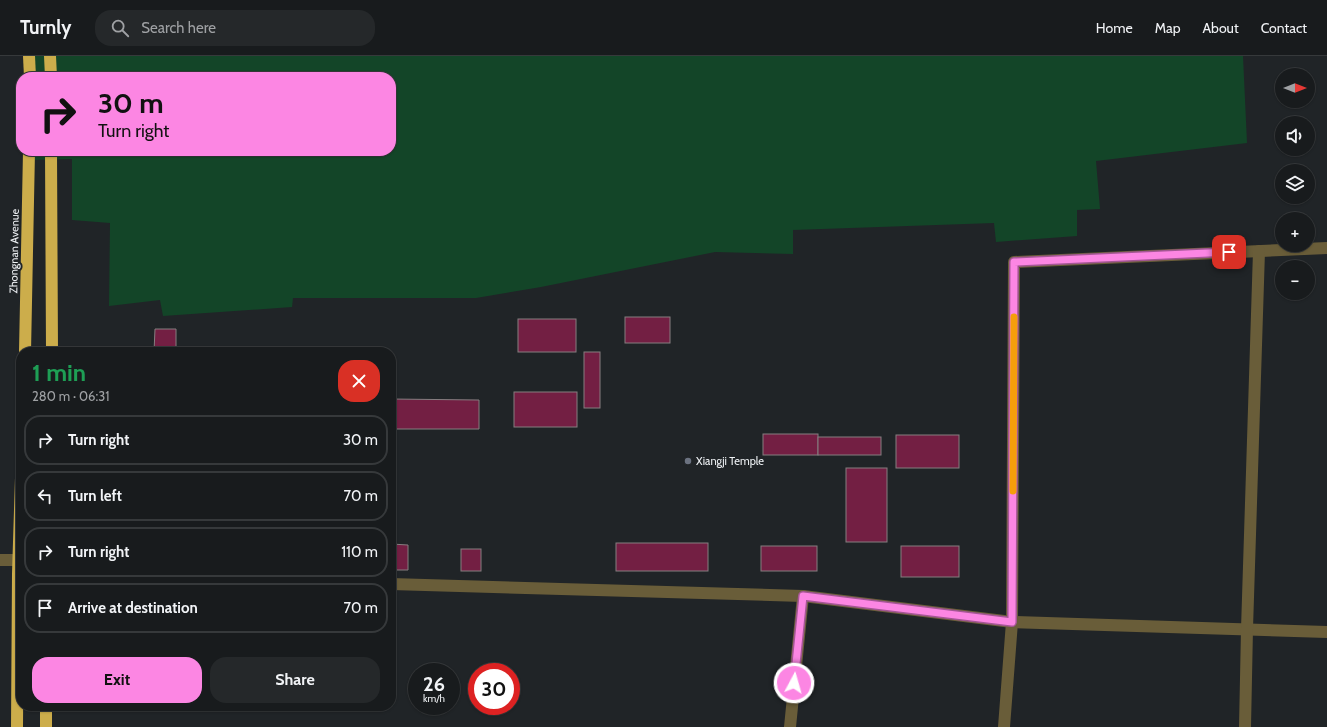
<!DOCTYPE html>
<meta charset="utf-8">
<style>
:root{--surface:#181b1d;--page:#25282a;--text:#f1f3f6;--muted:#9fa1a4;--line:#36393b;--accent:#fc86e3}
body{margin:0;font-family:Cabin,sans-serif;background:var(--page);color:var(--text);height:100vh;display:flex;flex-direction:column;font-size:15px;white-space:nowrap}
*{box-sizing:border-box;margin:0}
p{font-size:13px;color:var(--muted)}
.icon{flex:none;width:22px;height:22px;fill:none;stroke:currentColor;stroke-width:2;stroke-linecap:round;stroke-linejoin:round}
.map{position:relative;flex:1;overflow:hidden}
.panel{position:absolute;left:16px;top:291px;width:380px;height:364px;display:flex;flex-direction:column;background:var(--surface);border-radius:16px;box-shadow:0 1px 3px #0004,0 0 0 1px var(--line)}
.panel>*{flex:none}
.top-card{position:absolute;left:16px;top:16px;width:380px;height:84px;border-radius:16px;box-shadow:0 1px 3px #0004,0 0 0 1px var(--line);background:#fc86e3;color:#111;overflow:hidden}
.needle{width:26px;rotate:90deg}
.controls{position:absolute;left:1275px;top:12px;display:grid;gap:8px}
.controls a{display:grid;place-items:center;width:40px;height:40px;border-radius:50%;background:var(--surface);box-shadow:0 1px 3px #0004,0 0 0 1px var(--line);font-size:20px}
.speed{position:absolute;left:408px;top:607px;display:flex;gap:8px;font-size:20px;font-weight:700;text-align:center}
.speed>*{display:grid;place-content:center;width:52px;height:52px;border-radius:50%;background:var(--surface);box-shadow:0 1px 3px #0004,0 0 0 1px var(--line);line-height:1}
.speed small{font-size:10px;font-weight:400}
.speed .limit{border:6px solid #d22;background:#fff;color:#111}
.pin{position:absolute;display:grid;place-items:center;width:34px;height:34px;color:#fff;margin:-17px;border-radius:8px;box-shadow:0 2px 6px #0006}
.me{position:absolute;width:44px;margin:-22px;rotate:6deg;stroke-linejoin:round;filter:drop-shadow(0 0 3px #0008)}
.turn{display:flex;align-items:center;gap:14px;height:84px;padding:0 16px;font-size:18px}
.turn .icon{width:52px;height:52px;stroke-width:2.5}
.turn b{display:block;font-size:28px;line-height:34px}
.round{display:grid;place-items:center;flex:none;width:42px;height:42px;border-radius:16px;background:var(--page)}
.headline{display:flex;align-items:center;justify-content:space-between;height:68px;padding:0 16px}
h1{font-size:24px;font-weight:700;line-height:30px;color:#1e9e55}
.primary-button{display:flex;gap:8px;margin-top:auto;padding:8px 16px}
.primary-button a{flex:1;height:46px;border-radius:16px;background:var(--accent);color:#111;font-size:16px;font-weight:700;line-height:46px;text-align:center}
.primary-button a+a{background:var(--page);color:var(--text)}
ul{padding:0;list-style:none}
li{display:flex;align-items:center;gap:12px;height:50px;margin:0 8px 6px;padding:0 8px;border:2px solid var(--line);border-radius:16px}
li div{flex:1}
li b{display:block;font-size:15px}
li em{font-style:normal}
header{display:flex;align-items:center;gap:24px;box-sizing:border-box;height:56px;padding:0 20px;background:var(--surface);border-bottom:1px solid var(--line)}
header strong{font-size:19px}
nav{display:flex;gap:22px;margin-inline-start:auto;font-size:14px}
.search{width:280px;height:36px;background:var(--page);display:flex;align-items:center;gap:10px;box-sizing:border-box;padding:0 14px;border-radius:16px;color:var(--muted);font-size:15px}
.map>svg:first-child{display:block}
.green{fill:#134528}
.building{fill:#731f43;stroke:#857e80}
.lines{fill:none;stroke-linecap:round;stroke-linejoin:round}
.minor{stroke:#695d39;stroke-width:12}
.highway{stroke:#ccad4b;stroke-width:12}
.route-casing{stroke:#a45794;stroke-width:10}
.route{stroke:#fc86e3;stroke-width:7}
.slow{stroke:#f59e0b;stroke-width:7}
.worship-dot{fill:#6b7280;stroke:#202427;stroke-width:1.5}
.labels{text-anchor:middle;dominant-baseline:central;stroke-width:4;stroke-linejoin:round;paint-order:stroke}
.street-label{font-size:11px;fill:#eff2f5;stroke:#202427}
.poi-label{font-size:11px;fill:#eff2f5;stroke:#202427;text-anchor:start}
</style>
<header>
<strong>Turnly</strong>
<div class="search"><svg class="icon" aria-label="search" viewBox="0 0 24 24"><circle cx="10" cy="10" r="6"/><path d="M15 15l6 6"/></svg>Search here</div>
<nav><a>Home</a><a>Map</a><a>About</a><a>Contact</a></nav>
</header>
<div class="map">
<svg width="1327" height="671" viewBox="0 0 1327 671">
<rect width="100%" height="100%" fill="#202427"/>
<polygon class="green" points="28,0 1243,0 1247,87 1096,105 1100,153 1077,154 1077,180 996,186 994,167 793,174 793,198 715,196 541,231 476,242 293,242 292,251 163,260 160,244 109,250 110,167 72,164 72,103 29,104 29,95 391,95 391,21 28,21"/>
<g class="building">
<rect x="625" y="261" width="45" height="26"/>
<rect x="518" y="263" width="58" height="33"/>
<polygon points="155,273 176,273 176,296 154,296"/>
<rect x="584" y="296" width="16" height="56"/>
<rect x="514" y="336" width="63" height="35"/>
<polygon points="391,343 479,344 479,373 391,373"/>
<rect x="763" y="378" width="55" height="21"/>
<rect x="896" y="379" width="63" height="33"/>
<rect x="818" y="381" width="63" height="18"/>
<rect x="846" y="412" width="41" height="74"/>
<rect x="616" y="487" width="92" height="28"/>
<polygon points="391,488 408,489 408,514 391,514"/>
<rect x="761" y="490" width="56" height="25"/>
<rect x="901" y="490" width="58" height="31"/>
<rect x="461" y="493" width="20" height="22"/>
</g>
<g class="lines">
<g class="minor">
<polyline points="0,504 18,504"/>
<polyline points="391,528 803,540 1012,566 1327,576"/>
<polyline points="790,671 803,540"/>
<polyline points="1004,671 1012,566 1014,206 1327,192"/>
<polyline points="1245,671 1247,573 1259,195"/>
</g>
<g class="highway">
<polyline points="29,0 30,21"/>
<polyline points="50,0 51,21"/>
<polyline points="51,95 52,296"/>
<polyline points="25,296 29,95"/>
<polyline points="17,671 18,518 21,422"/>
<polyline points="46,671 46,650"/>
</g>
</g>
<g class="lines">
<g class="route-casing">
<polyline id="route" points="794,627 803,540 1012,566 1014,206 1229,196"/>
</g>
<use href="#route" class="route"/>
<polyline class="slow" points="1013,435 1014,261"/>
</g>
<circle class="worship-dot" cx="688" cy="405" r="4"/>
<g class="labels">
<g class="street-label">
<text transform="translate(14 195) rotate(-89)">Zhongnan Avenue</text>
</g>
<g class="poi-label">
<text x="696" y="405">Xiangji Temple</text>
</g>
</g>
</svg>
<div class="controls">
<a><svg class="needle" viewBox="-14 -14 28 28"><path d="M0-13l5 13h-10z" fill="#e53935"/><path d="M0 13l5-13h-10z" fill="#9fa1a4"/></svg></a>
<a><svg class="icon" aria-label="sound" viewBox="0 0 24 24"><path d="M4 9h4l5-4v14l-5-4H4zM17 9q2 3 0 6"/></svg></a>
<a><svg class="icon" aria-label="layers" viewBox="0 0 24 24"><path d="M12 4l9 5-9 5-9-5zM3 14l9 5 9-5"/></svg></a>
<a>+</a>
<a>−</a>
</div>
<div class="speed"><div>26<small>km/h</small></div><div class="limit">30</div></div>
<div class="pin" style="left:1229px;top:196px;background:#d93025"><svg class="icon" aria-label="arrive" viewBox="0 0 24 24"><path d="M6 21V4h12l-3 4 3 4H6"/></svg></div>
<svg class="me" style="left:794px;top:627px" viewBox="-20 -20 40 40"><circle r="17" fill="#fc86e3" stroke="#fff" stroke-width="3"/><path d="M0-11L8 9 0 5-8 9z" fill="#fff"/></svg>
<div class="top-card">
<div class="turn"><svg class="icon" aria-label="right" viewBox="0 0 24 24"><path d="M7 20v-9h11M14 6l5 5-5 5"/></svg><div><b>30 m</b>Turn right</div></div>
</div>
<section class="panel">
<div class="headline"><div><h1>1 min</h1><p>280 m · 06:31</p></div><a class="round" style="background:#d93025;color:#fff"><svg class="icon" aria-label="close" viewBox="0 0 24 24"><path d="M6 6l12 12M18 6L6 18"/></svg></a></div>
<ul>
<li><svg class="icon" aria-label="right" viewBox="0 0 24 24"><path d="M7 20v-9h11M14 6l5 5-5 5"/></svg><div><b>Turn right</b></div><em>30 m</em></li>
<li><svg class="icon" aria-label="left" viewBox="0 0 24 24"><path d="M17 20v-9H6M10 6l-5 5 5 5"/></svg><div><b>Turn left</b></div><em>70 m</em></li>
<li><svg class="icon" aria-label="right" viewBox="0 0 24 24"><path d="M7 20v-9h11M14 6l5 5-5 5"/></svg><div><b>Turn right</b></div><em>110 m</em></li>
<li><svg class="icon" aria-label="arrive" viewBox="0 0 24 24"><path d="M6 21V4h12l-3 4 3 4H6"/></svg><div><b>Arrive at destination</b></div><em>70 m</em></li>
</ul>
<div class="primary-button"><a>Exit</a><a>Share</a></div>
</section>
</div>
